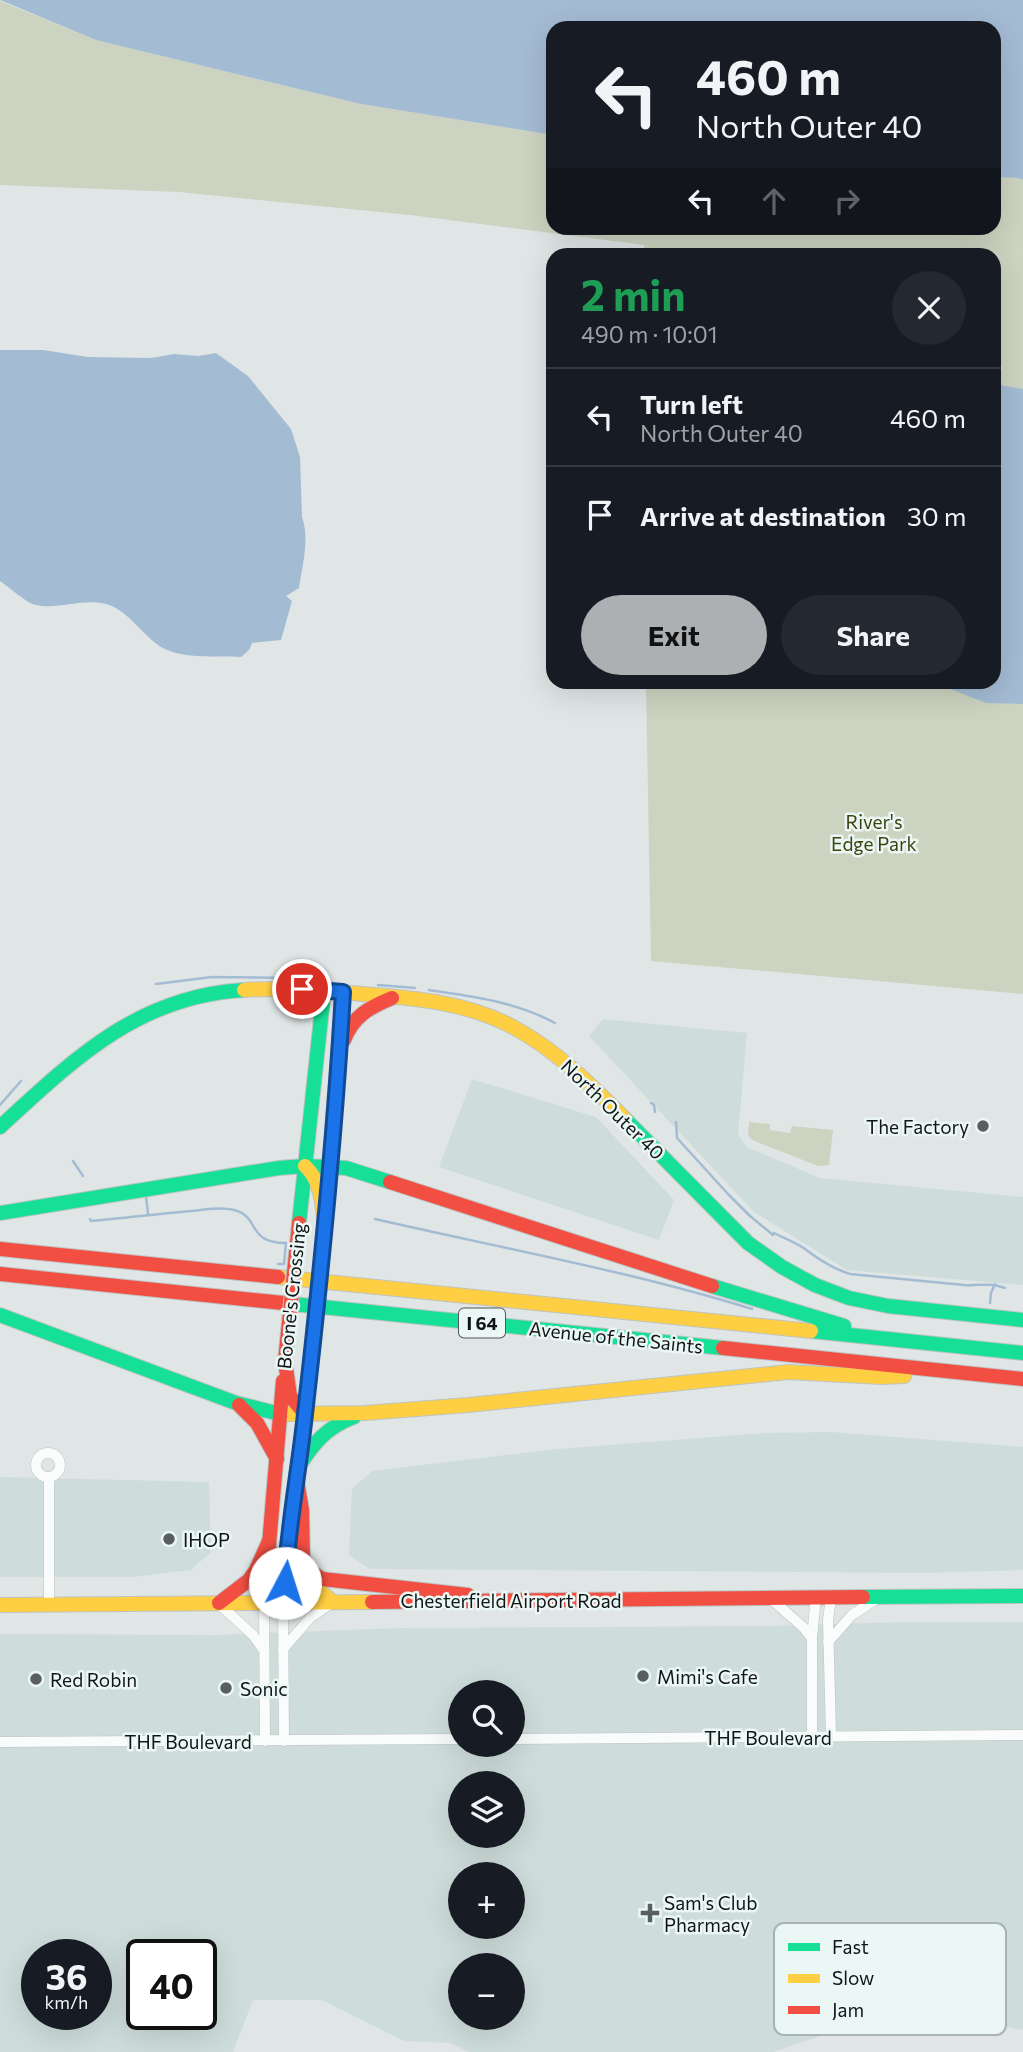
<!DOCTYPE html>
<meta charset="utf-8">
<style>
:root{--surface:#171b24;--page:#242831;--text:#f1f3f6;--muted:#9ea1a6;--line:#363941;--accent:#adb0b2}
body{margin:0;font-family:Commissioner,sans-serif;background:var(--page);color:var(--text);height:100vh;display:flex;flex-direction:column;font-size:26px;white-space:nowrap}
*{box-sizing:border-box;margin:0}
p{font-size:23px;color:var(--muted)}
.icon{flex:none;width:38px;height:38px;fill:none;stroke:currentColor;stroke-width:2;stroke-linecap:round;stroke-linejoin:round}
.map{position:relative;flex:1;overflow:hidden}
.sheet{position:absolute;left:546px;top:248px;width:455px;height:441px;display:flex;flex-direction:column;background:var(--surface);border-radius:21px;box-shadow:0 7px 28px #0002}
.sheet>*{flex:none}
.top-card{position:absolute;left:546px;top:21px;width:455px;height:214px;border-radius:21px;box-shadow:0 7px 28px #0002;background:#171b24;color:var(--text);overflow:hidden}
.buttons{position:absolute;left:448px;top:1680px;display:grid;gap:14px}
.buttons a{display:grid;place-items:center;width:77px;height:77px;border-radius:50%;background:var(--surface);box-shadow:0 7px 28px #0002;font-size:35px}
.speed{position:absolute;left:21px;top:1939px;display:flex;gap:14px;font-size:35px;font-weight:700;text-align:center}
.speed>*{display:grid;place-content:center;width:91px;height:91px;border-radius:50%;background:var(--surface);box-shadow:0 7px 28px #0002;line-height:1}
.speed small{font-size:18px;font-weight:400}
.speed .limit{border:4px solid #111;border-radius:10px;background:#fff;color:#111}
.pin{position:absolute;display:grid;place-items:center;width:60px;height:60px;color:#fff;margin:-30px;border:4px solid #fff;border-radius:50%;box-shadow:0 2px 7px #0007}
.me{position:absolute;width:77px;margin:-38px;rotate:5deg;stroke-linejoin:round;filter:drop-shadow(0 0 5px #0008)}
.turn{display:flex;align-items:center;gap:24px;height:147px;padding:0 35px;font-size:32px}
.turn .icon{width:91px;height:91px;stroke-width:2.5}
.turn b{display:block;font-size:49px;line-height:60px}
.lanes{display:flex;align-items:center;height:66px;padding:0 35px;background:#0003;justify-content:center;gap:35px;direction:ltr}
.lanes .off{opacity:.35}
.round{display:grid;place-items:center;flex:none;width:74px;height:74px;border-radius:37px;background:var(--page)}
.head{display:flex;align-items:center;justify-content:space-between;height:119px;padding:0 35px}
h1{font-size:42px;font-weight:700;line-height:52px;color:#1e9e55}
.button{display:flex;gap:14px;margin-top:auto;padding:14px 35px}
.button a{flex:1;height:80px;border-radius:42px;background:var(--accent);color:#111;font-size:28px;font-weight:700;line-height:80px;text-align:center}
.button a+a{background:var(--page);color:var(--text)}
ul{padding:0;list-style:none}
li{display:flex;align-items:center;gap:21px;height:98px;padding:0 35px;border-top:2px solid var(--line)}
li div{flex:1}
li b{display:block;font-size:26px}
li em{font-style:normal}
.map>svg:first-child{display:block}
.built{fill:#cedddb;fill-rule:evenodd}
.green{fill:#ccd3c0}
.water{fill:#a4bbd4}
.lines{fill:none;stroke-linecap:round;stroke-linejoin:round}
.stream{stroke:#a4bbd4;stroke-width:2.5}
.street-casing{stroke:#bec3c3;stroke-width:11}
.fast-casing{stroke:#bec3c3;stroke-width:16}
.slow-casing{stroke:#bec3c3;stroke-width:16}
.jam-casing{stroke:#bec3c3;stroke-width:16}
.street{stroke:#fafbfb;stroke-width:10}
.fast{stroke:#16e098;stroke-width:14}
.slow{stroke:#ffcf43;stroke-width:14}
.jam{stroke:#f24e42;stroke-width:14}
.slow-bridge-casing{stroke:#bec3c3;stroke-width:16;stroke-linecap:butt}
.jam-bridge-casing{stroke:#bec3c3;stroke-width:16;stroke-linecap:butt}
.slow-bridge{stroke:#ffcf43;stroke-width:14}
.jam-bridge{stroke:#f24e42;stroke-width:14}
.route-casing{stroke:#114b97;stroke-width:18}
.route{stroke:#1a73e8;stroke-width:12}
.poi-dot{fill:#595e5e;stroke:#eaf7f5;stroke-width:2.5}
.labels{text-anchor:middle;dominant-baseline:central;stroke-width:5;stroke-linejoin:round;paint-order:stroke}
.shield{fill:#eaf7f5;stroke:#525958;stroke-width:2}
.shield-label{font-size:18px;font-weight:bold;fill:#111515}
.park-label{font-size:19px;fill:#3b430e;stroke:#eaf7f5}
.street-label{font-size:19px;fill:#111515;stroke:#eaf7f5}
.poi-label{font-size:19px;fill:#111515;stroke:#eaf7f5;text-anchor:start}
.key{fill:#eaf7f5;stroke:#a9b3b2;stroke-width:2}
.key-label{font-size:19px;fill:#111515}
</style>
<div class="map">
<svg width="1023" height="2052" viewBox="0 0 1023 2052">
<rect width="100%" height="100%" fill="#e0e6e6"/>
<g class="built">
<polygon points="603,1019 747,1033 738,1135 747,1147 820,1178 1023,1197 1023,1285 847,1270 754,1212 589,1036"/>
<polygon points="472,1079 596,1117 674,1200 659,1240 439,1167"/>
<polygon points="831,1432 1023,1447 1023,1570 926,1573 370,1569 349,1555 352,1489 372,1471 557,1449 765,1433"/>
<polygon points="0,1477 209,1482 211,1552 191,1570 133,1577 0,1577"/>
<path d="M906 1622H1023V2030L987 2024 963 2006 877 2030H837L774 2052H469L450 2043 404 2041 322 2000H253L233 2052H0V1634L218 1635 398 1628 763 1626ZM460 1692H513V1745H460ZM460 1783H513V1836H460ZM460 1874H513V1927H460ZM37 1955H96V2014H37ZM142 1955H201V2014H142ZM460 1965H513V2018H460Z"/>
</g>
<g class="green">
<polygon points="0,1 96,40 361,104 553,135 553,228 994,228 994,177 1017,178 1023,180 1023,994 651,961 646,683 994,682 994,256 641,255 645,245 410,215 179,192 0,185"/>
<polygon points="749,1122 770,1124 770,1130 790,1133 792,1126 833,1130 829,1165 818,1166 752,1140 748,1135"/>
</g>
<g class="water">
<polygon points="0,0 1023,0 1023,180 1017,178 994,177 994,28 553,28 553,135 361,104 96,40"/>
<path d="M0 350H43L88 357 151 358 174 354 198 356 216 353 248 376 291 429 300 457 302 517C310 538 302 567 299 588L286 596 292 601 281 640 252 643 249 650 241 657C218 656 180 659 161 647 142 635 128 610 106 604 83 598 58 610 36 605 26 603 9 587 0 581Z"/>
<polygon points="994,384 1023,389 1023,704 986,703 935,683 994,682"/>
</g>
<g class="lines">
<g class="stream">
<polyline points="156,984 212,977 301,978"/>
<polyline points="378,985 415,988"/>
<path d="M429 990C472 996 516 1002 555 1023"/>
<polyline points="651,1103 654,1105 655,1112"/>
<polyline points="0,1105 21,1081"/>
<path d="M676 1122 677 1138 728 1194 750 1216 773 1235 774 1233C784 1238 796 1243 805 1249 818 1259 834 1269 850 1274L964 1285C981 1286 987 1282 1005 1288"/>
<polyline points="73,1161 83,1176"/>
<polyline points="146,1196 148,1214"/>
<path d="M90 1219 91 1221C124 1218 157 1214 190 1211 203 1210 221 1206 234 1210 261 1217 246 1243 286 1243L284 1264H278"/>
<path d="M375 1219C501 1248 629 1271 752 1309"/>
<polyline points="990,1303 991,1293 995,1284"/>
</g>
<g class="street-casing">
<g id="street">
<circle cx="48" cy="1465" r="12"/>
<polyline points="49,1477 49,1604"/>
<polyline points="771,1599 803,1627 812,1638"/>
<polyline points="283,1602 284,1741"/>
<polyline points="264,1603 265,1741"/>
<polyline points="219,1604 253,1635 263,1649"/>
<polyline points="828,1642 852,1615 876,1599"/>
<polyline points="283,1649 310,1618 330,1604"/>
<polyline points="812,1736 812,1638 816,1596"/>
<polyline points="831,1736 828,1620 831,1598"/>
<polyline points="513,1739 1023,1735"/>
<polyline points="0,1742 460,1739"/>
</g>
</g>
<g class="fast-casing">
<g id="fast">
<polyline points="625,1119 748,1243 782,1267 815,1285 849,1298 888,1306 1023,1320"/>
<path d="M0 1127C74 1059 138 996 244 990"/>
<polyline points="326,1207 343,992"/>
<polyline points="0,1213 279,1168 305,1166 346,1168 390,1182"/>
<polyline points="299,1223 324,990"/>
<polyline points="712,1286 844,1326"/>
<polyline points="283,1303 723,1348"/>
<polyline points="0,1315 236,1403 280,1414 288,1414"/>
<polyline points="811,1331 1023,1353"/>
<path d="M297 1469C312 1445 326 1427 354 1417"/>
<polyline points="863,1597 1023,1596"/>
</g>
</g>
<g class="slow-casing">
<g id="slow">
<path d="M244 990C284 987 323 990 362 994 414 998 466 1002 513 1027 556 1050 591 1085 625 1119"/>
<path d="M305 1166C322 1182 322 1204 325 1225"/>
<polyline points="278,1277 811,1331"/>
<polyline points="288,1414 365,1413 468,1405 788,1372 882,1377 904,1376"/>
<path d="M288 1546C297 1574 311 1584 333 1602"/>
<polyline points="283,1602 294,1492"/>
<polyline points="0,1605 372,1602"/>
</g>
</g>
<g class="jam-casing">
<g id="jam">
<path d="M344 1040C353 1016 370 1007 392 998"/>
<polyline points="390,1182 712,1286"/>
<polyline points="0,1249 278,1277"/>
<polyline points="0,1274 283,1303"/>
<polyline points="723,1348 1023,1379"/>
<polyline points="285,1361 290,1396 305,1414"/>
<polyline points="239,1405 257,1423 277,1459"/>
<polyline points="298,1465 311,1363"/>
<polyline points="296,1475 302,1510 303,1558 310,1571 322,1579 468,1595"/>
<polyline points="372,1602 863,1597"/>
<polyline points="219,1603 249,1580 256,1570 269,1541"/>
<polyline points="264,1603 283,1381"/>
</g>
</g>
<use href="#street" class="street"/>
<use href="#fast" class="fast"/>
<use href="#slow" class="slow"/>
<use href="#jam" class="jam"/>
<g class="slow-bridge-casing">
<polyline id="slow-bridge" points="311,1363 325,1225"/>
</g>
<g class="jam-bridge-casing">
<polyline id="jam-bridge" points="285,1361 299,1223"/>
</g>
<use href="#slow-bridge" class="slow-bridge"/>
<use href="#jam-bridge" class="jam-bridge"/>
</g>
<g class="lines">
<g class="route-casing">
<path id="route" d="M285 1583C288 1526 299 1471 305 1414 321 1274 335 1133 343 992L302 989"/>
</g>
<use href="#route" class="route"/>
</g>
<g class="poi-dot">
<circle cx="983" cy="1126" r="7"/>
<circle cx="169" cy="1539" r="7"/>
<circle cx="643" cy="1676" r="7"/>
<circle cx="36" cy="1679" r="7"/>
<circle cx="226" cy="1688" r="7"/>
<path d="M646.5 1902.5h7v7h7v7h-7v7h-7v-7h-7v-7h7z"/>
</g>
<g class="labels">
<rect class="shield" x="459" y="1308.5" width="46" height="29" rx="5"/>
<g class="shield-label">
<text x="482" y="1323">I 64</text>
</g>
<g class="park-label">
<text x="874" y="821">River's<tspan x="874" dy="22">Edge Park</tspan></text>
</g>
<g class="street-label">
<text transform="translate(613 1109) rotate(44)">North Outer 40</text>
<text transform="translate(291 1296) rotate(-84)">Boone's Crossing</text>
<text transform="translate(616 1337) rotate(6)">Avenue of the Saints</text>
<text x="511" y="1600">Chesterfield Airport Road</text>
<text x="768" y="1737">THF Boulevard</text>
<text x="188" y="1741">THF Boulevard</text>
</g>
<g class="poi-label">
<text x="969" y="1126" text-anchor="end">The Factory</text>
<text x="183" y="1539">IHOP</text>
<text x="657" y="1676">Mimi's Cafe</text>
<text x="50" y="1679">Red Robin</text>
<text x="240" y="1688">Sonic</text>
<text x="664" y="1902">Sam's Club<tspan x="664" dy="22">Pharmacy</tspan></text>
</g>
</g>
<rect x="774" y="1923" width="232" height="112" rx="10" class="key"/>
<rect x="788" y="1943" width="32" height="8" fill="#16e098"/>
<rect x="788" y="1974" width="32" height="9" fill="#ffcf43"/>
<rect x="788" y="2006" width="32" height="8" fill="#f24e42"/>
<g class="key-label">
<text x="832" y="1954">Fast</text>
<text x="832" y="1985">Slow</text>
<text x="832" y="2017">Jam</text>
</g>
</svg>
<div class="buttons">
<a><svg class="icon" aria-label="search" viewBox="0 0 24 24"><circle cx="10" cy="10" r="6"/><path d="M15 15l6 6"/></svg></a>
<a><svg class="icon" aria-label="layers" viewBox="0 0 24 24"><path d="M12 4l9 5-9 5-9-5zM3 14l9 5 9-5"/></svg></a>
<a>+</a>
<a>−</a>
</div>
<div class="speed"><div>36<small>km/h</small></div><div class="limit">40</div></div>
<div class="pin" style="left:302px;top:989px;background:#d93025"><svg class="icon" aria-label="arrive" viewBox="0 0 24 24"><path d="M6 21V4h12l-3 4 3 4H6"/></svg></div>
<svg class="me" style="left:285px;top:1583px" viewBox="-20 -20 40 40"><circle r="19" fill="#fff"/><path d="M0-13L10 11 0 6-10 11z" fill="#1a73e8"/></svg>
<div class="top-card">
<div class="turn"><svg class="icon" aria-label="left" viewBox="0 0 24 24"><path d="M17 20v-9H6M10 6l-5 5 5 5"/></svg><div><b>460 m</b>North Outer 40</div></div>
<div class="lanes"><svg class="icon" aria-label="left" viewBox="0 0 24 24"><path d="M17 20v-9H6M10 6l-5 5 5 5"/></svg><svg class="icon off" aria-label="ahead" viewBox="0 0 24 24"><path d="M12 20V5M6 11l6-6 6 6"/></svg><svg class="icon off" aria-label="right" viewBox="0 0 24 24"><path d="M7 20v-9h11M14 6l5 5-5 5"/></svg></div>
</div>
<section class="sheet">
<div class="head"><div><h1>2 min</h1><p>490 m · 10:01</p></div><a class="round"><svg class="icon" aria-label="close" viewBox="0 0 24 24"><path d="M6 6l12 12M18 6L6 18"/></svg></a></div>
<ul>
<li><svg class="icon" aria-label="left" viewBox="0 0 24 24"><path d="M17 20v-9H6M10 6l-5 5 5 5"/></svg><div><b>Turn left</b><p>North Outer 40</p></div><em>460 m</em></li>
<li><svg class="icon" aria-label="arrive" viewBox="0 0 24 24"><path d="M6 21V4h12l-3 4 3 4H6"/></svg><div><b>Arrive at destination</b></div><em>30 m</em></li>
</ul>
<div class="button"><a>Exit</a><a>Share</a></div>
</section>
</div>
